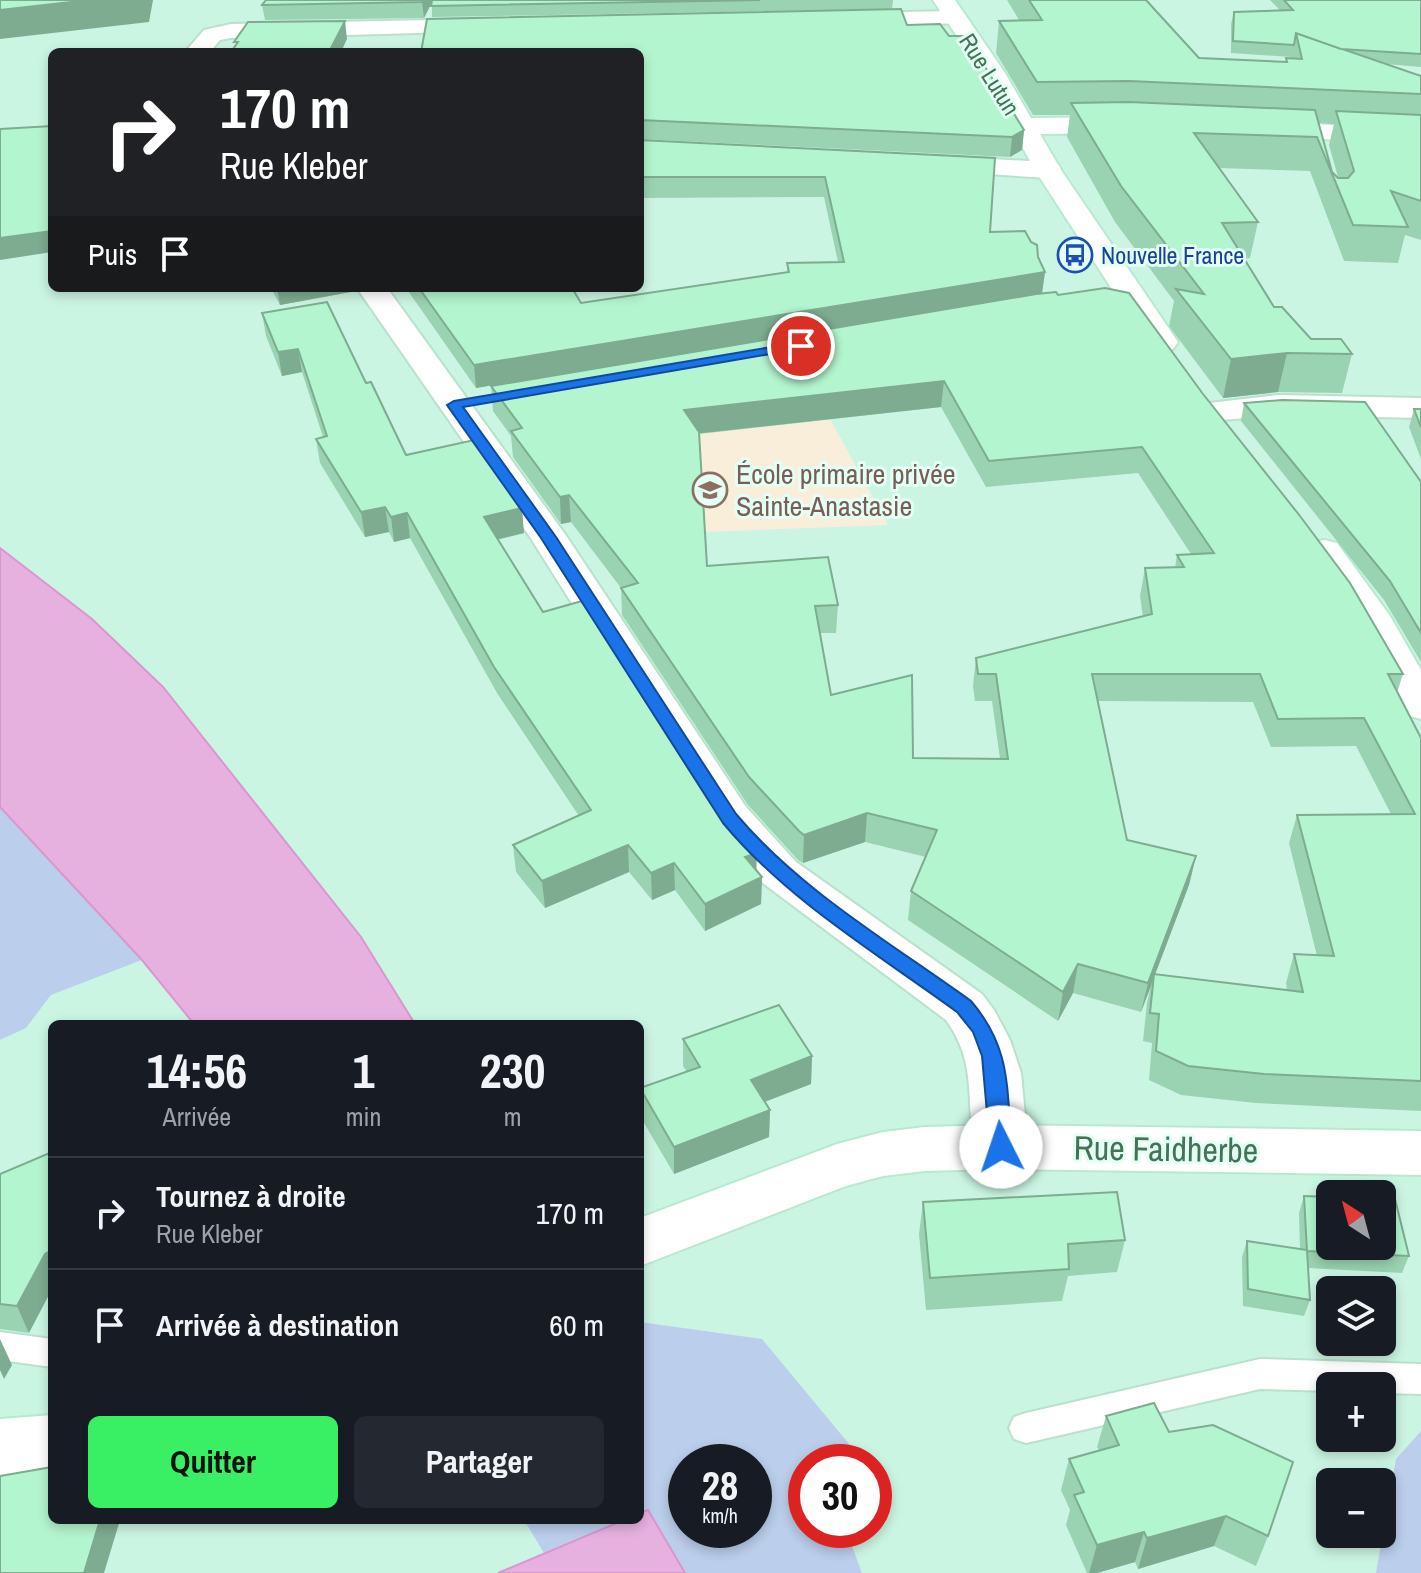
<!DOCTYPE html>
<html lang="fr">
<meta charset="utf-8">
<style>
:root{--surface:#171b24;--page:#242831;--text:#f1f3f6;--muted:#9ea1a6;--line:#363941;--accent:#39f064}
body{margin:0;font-family:"Archivo Narrow",sans-serif;background:var(--page);color:var(--text);height:100vh;display:flex;flex-direction:column;font-size:30px;white-space:nowrap}
*{box-sizing:border-box;margin:0}
p{font-size:26px;color:var(--muted)}
.icon{flex:none;width:44px;height:44px;fill:none;stroke:currentColor;stroke-width:2;stroke-linecap:round;stroke-linejoin:round}
.map{position:relative;flex:1;overflow:hidden}
.details{position:absolute;left:48px;top:1020px;width:596px;height:504px;display:flex;flex-direction:column;background:var(--surface);border-radius:12px;box-shadow:0 4px 12px #0003}
.details>*{flex:none}
.guide{position:absolute;left:48px;top:48px;width:596px;height:244px;border-radius:12px;box-shadow:0 4px 12px #0003;background:#202124;color:#fff;overflow:hidden}
.needle{width:52px;rotate:324deg}
.tools{position:absolute;left:1316px;top:1180px;display:grid;gap:16px}
.tools a{display:grid;place-items:center;width:80px;height:80px;border-radius:12px;background:var(--surface);box-shadow:0 4px 12px #0003;font-size:40px}
.speed{position:absolute;left:668px;top:1444px;display:flex;gap:16px;font-size:40px;font-weight:700;text-align:center}
.speed>*{display:grid;place-content:center;width:104px;height:104px;border-radius:50%;background:var(--surface);box-shadow:0 4px 12px #0003;line-height:1}
.speed small{font-size:20px;font-weight:400}
.speed .limit{border:12px solid #d22;background:#fff;color:#111}
.pin{position:absolute;display:grid;place-items:center;width:68px;height:68px;color:#fff;margin:-34px;border:4px solid #fff;border-radius:50%;box-shadow:0 2px 8px #0007}
.me{position:absolute;width:88px;margin:-44px;rotate:356deg;stroke-linejoin:round;filter:drop-shadow(0 0 6px #0008)}
.turn{display:flex;align-items:center;gap:28px;height:168px;padding:0 40px;font-size:36px}
.turn .icon{width:104px;height:104px;stroke-width:2.5}
.turn b{display:block;font-size:56px;line-height:68px}
.then{display:flex;align-items:center;height:76px;padding:0 40px;background:#0003;gap:16px;font-size:30px}
.eta{display:flex;justify-content:space-evenly;align-items:center;height:136px;text-align:center}
.eta b{font-size:48px;font-weight:700;line-height:56px}
.action{display:flex;gap:16px;margin-top:auto;padding:16px 40px}
.action a{flex:1;height:92px;border-radius:12px;background:var(--accent);color:#111;font-size:32px;font-weight:700;line-height:92px;text-align:center}
.action a+a{background:var(--page);color:var(--text)}
ul{padding:0;list-style:none}
li{display:flex;align-items:center;gap:24px;height:112px;padding:0 40px;border-top:2px solid var(--line)}
li div{flex:1}
li b{display:block;font-size:30px}
li em{font-style:normal}
.map>svg:first-child{display:block}
.residential{fill:#cbf5e3;fill-rule:evenodd}
.education{fill:#f9eeda}
.green{fill:#bbceeb;fill-rule:evenodd}
.water{fill:#e7b1df;stroke:#da96cf;stroke-width:2}
.lines{fill:none;stroke-linecap:round;stroke-linejoin:round}
.lane-casing{stroke:#b9e1cc;stroke-width:4}
.street-casing{stroke:#b9e1cc;stroke-width:4}
.secondary-casing{stroke:#b8e9cf;stroke-width:4}
.lane{fill:#fff;fill-rule:evenodd}
.street{fill:#fff;fill-rule:evenodd}
.secondary{fill:#fff;fill-rule:evenodd}
.wall{fill:#9ad3b1;fill-rule:evenodd}
.shaded-wall{fill:#7dac90}
.building{fill:#b3f5ce;stroke:#7dac90;stroke-width:2;fill-rule:evenodd}
.route{fill:#1a73e8;stroke:#114b97;stroke-width:2}
.labels{text-anchor:middle;dominant-baseline:central;stroke-width:6;stroke-linejoin:round;paint-order:stroke}
.far-street-label{font-size:24px;fill:#447456;stroke:#e4fff5}
.far-transit-label{font-size:24px;fill:#164399;stroke:#e4fff5;text-anchor:start}
.education-label{font-size:28px;fill:#785e54;stroke:#e4fff5;text-anchor:start}
.near-street-label{font-size:34px;fill:#447456;stroke:#e4fff5}
</style>
<div class="map">
<svg width="1421" height="1573" viewBox="0 0 1421 1573">
<rect width="100%" height="100%" fill="#ddfef1"/>
<g class="residential">
<path d="M0 0H1421V1573H685L640 1490V1024H415L361 937 163 687 92 619 0 548ZM52 52H640V288H52ZM1330 1194H1382V1246H1330ZM1330 1290H1382V1342H1330ZM1330 1386H1382V1438H1330ZM686 1462H754V1530H686ZM806 1462H874V1530H806ZM1330 1482H1382V1534H1330Z"/>
<polygon points="142,960 194,1024 52,1024 52,1520 524,1520 544,1553 498,1573 0,1573 0,1040 26,1028 51,995"/>
</g>
<polygon class="education" points="829,417 888,525 654,534 525,455"/>
<g class="green">
<polygon points="0,808 142,960 51,995 26,1028 0,1040"/>
<path d="M640 1322 762 1339 864 1462H806V1530H846L862 1573H685L648 1510 640 1513ZM686 1462H754V1530H686Z"/>
<polygon points="1421,1431 1421,1573 1376,1573 1396,1459"/>
<polygon points="524,1520 624,1520 544,1553"/>
</g>
<g class="water">
<polygon points="0,548 92,619 163,687 361,937 415,1024 194,1024 142,960 0,807"/>
<polygon points="648,1510 685,1573 498,1573 624,1520 640,1520 640,1513"/>
</g>
<g class="lines">
<g class="lane-casing">
<g id="lane">
<polygon points="0,1332 52,1339 52,1367 0,1360"/>
<polygon points="1260,1359 1421,1364 1421,1394 1382,1393 1382,1386 1330,1386 1330,1391 1260,1389 1026,1443 1014,1439 1009,1428 1014,1417 1026,1413"/>
</g>
</g>
<g class="street-casing">
<g id="street">
<polygon points="955,11 963,13 966,18 963,23 845,27 837,25 834,20 837,15 845,13"/>
<polygon points="485,19 493,21 497,26 493,31 231,38 220,40 210,52 185,52 204,30 231,24"/>
<polygon points="935,156 1048,162 1058,164 1061,170 1058,176 1048,178 926,170 922,164 926,158"/>
<path d="M357 288H387L567 537 746 807 796 862 982 994 994 1010 1010 1040 1021 1073 1028 1147 1020 1162 1001 1169 982 1162C959 1117 984 1072 946 1020L764 884 714 829 530 537Z"/>
<polygon points="1278,395 1421,398 1421,418 1278,415 1212,421 1200,418 1195,411 1200,404"/>
</g>
</g>
<g class="secondary-casing">
<g id="secondary">
<polygon points="933,0 955,0 1005,73 1031,118 1128,117 1137,120 1141,125 1137,130 1128,133 1040,134 1061,170 1178,342 1173,349 1162,352 1151,349 1146,342 1035,170 981,73"/>
<polygon points="1260,121 1421,130 1421,146 1251,134 1247,129 1251,124"/>
<polygon points="1324,540 1337,543 1390,616 1421,670 1421,719 1406,715 1350,616 1305,551 1311,543"/>
<polygon points="1001,1125 1421,1131 1421,1175 1001,1169 925,1171 883,1176 846,1186 640,1266 640,1218 837,1144 883,1132 925,1127"/>
<polygon points="52,1415 52,1473 0,1477 0,1419"/>
</g>
</g>
<use href="#lane" class="lane"/>
<use href="#street" class="street"/>
<use href="#secondary" class="secondary"/>
</g>
<g class="wall">
<polygon points="266,0 893,0 892,9 432,17 432,2 424,18 265,20 262,5"/>
<path d="M1007 0H1146L1199 58 1286 62V58L1291 59V57L1231 53V24L1234 12 1280 10 1270 0H1421V67L1386 64 1421 76V240L1405 235 1398 263 1344 261 1310 171 1219 168 1258 222 1250 258 1244 259 1274 307 1311 339 1352 354 1342 393 1278 392 1223 398 1169 326 1174 301 1115 222 1067 137 1070 115H1033L996 53 999 21 1019 20ZM1319 123 1334 124 1329 145 1338 177 1332 172Z"/>
<polygon points="907,25 1024,130 1022,150 1010,157 640,139 640,52"/>
<path d="M640 140 995 158 990 232 1038 257 1045 272 1042 293 1058 295 1403 674 1397 693 1421 738V1111L1256 1103 1181 1095 1149 1080 1152 1043 1143 1041 1147 1003 1151 986 1141 1012 1073 993 1058 1021 908 920 911 891 926 857 865 842 803 863 798 860 748 805 622 615 621 588 571 522 561 524 513 457 511 436 493 411 491 386 852 325 476 388 406 288H572L581 303 787 272V263L838 262 824 197 640 198ZM941 407 986 487 1138 473 1191 554 1177 555 1175 568H1145L1140 596 1143 617 976 658 973 686 975 701H992L1000 759 913 758 831 695 820 633H836L838 605 707 566 699 434ZM1097 701 1253 702 1271 747 1356 746 1391 814 1297 815 1289 843 1317 956 1294 954 1286 983 1287 990 1155 974 1189 885 1196 856 1127 840Z"/>
<polygon points="271,288 356,288 356,291 280,305"/>
<polygon points="262,313 366,383 406,455 524,533 497,540 543,612 711,804 762,877 761,904 705,931 675,890 652,900 629,872 545,908 516,872 513,845 579,816 497,693 410,538 394,542 389,532 365,537 320,463 316,439 323,437 302,372 282,376 266,336"/>
<polygon points="1244,403 1421,482 1421,662 1384,600 1241,421"/>
<polygon points="1414,409 1421,409 1421,459 1409,427"/>
<polygon points="683,1039 812,1056 811,1084 765,1102 770,1110 769,1137 674,1174 640,1116 640,1088 687,1072 683,1066"/>
<polygon points="0,1174 29,1333 0,1329"/>
<polygon points="1304,1196 1409,1256 1402,1273 1308,1268 1310,1300 1304,1316 1243,1306 1242,1257 1247,1241 1300,1249 1299,1213"/>
<polygon points="923,1202 1125,1240 1117,1272 1068,1276 1062,1301 926,1310 919,1234"/>
<polygon points="1106,1416 1169,1432 1268,1536 1256,1566 1214,1546 1138,1569 1135,1562 1097,1573 1087,1573 1066,1525 1070,1510 1061,1490 1069,1459 1099,1450 1097,1447"/>
</g>
<g class="shaded-wall">
<polygon points="89,0 153,0 149,22 0,39 0,10"/>
<polygon points="424,0 433,0 424,18 422,2"/>
<polygon points="345,21 347,39 341,52 329,52"/>
<polygon points="1024,130 1022,150 1010,157 1012,137"/>
<polygon points="52,231 52,252 0,260 0,238"/>
<polygon points="1045,272 1042,293 476,388 474,365"/>
<polygon points="277,288 356,288 356,291 280,305"/>
<polygon points="298,349 302,372 282,376 278,352"/>
<polygon points="1287,353 1278,392 1223,398 1231,359"/>
<polygon points="944,381 941,407 684,435 684,410"/>
<polygon points="569,495 571,522 561,524 560,497"/>
<polygon points="385,507 389,532 365,537 361,512"/>
<polygon points="522,508 524,533 486,542 484,517"/>
<polygon points="407,513 410,538 394,542 391,517"/>
<polygon points="867,813 865,842 803,863 804,835"/>
<polygon points="628,845 629,872 545,908 542,881"/>
<polygon points="757,853 756,880 745,857"/>
<polygon points="1196,856 1189,885 1153,980 1154,974 1151,986 1141,1012 1148,983"/>
<polygon points="674,863 675,890 652,900 651,873"/>
<polygon points="762,877 761,904 705,931 705,904"/>
<polygon points="1078,964 1073,993 1058,1021 1063,992"/>
<polygon points="812,1056 811,1084 751,1107 751,1080"/>
<polygon points="770,1110 769,1137 674,1174 674,1147"/>
<polygon points="52,1250 52,1289 29,1333 17,1306 45,1254"/>
<polygon points="0,1339 12,1365 4,1379 0,1370"/>
<polygon points="1226,1516 1214,1546 1138,1569 1147,1538"/>
<polygon points="100,1520 120,1520 104,1573 84,1573"/>
<polygon points="1144,1532 1135,1562 1097,1573 1089,1573 1097,1545"/>
</g>
<g class="building">
<polygon points="0,0 89,0 0,10"/>
<polygon points="266,0 424,0 422,2 262,5"/>
<polygon points="432,0 760,0 431,6"/>
<polygon points="1029,0 1146,0 1199,58 1287,62 1286,58 1302,59 1296,33 1421,76 1421,94 1129,81 1037,82 999,21 1042,20"/>
<polygon points="1284,0 1421,0 1421,54 1341,49 1296,33 1294,45 1233,41 1234,12 1293,10"/>
<polygon points="901,9 907,25 940,24 949,36 966,36 1024,130 1012,137 640,120 640,52 421,52 427,19"/>
<polygon points="345,21 329,52 231,52 238,42 234,42 248,22"/>
<polygon points="1129,102 1315,110 1332,172 1338,178 1348,178 1354,171 1336,111 1421,115 1421,201 1391,191 1408,227 1353,225 1317,137 1194,133 1258,222 1222,223 1274,307 1282,307 1311,339 1341,339 1352,354 1287,353 1231,359 1176,289 1204,294 1121,186 1071,103"/>
<polygon points="52,126 52,231 0,238 0,129"/>
<polygon points="640,140 995,158 990,232 1025,231 1031,242 1037,245 1038,257 1045,272 474,365 419,288 572,288 581,303 789,272 787,263 844,262 825,177 640,177"/>
<path d="M1105 288 1129 293 1203 394 1300 516 1350 583 1403 674H1388L1421 738V1081L1264 1074 1188 1066 1156 1051 1159 1014 1150 1013 1154 974 1303 992 1294 954 1334 956 1297 815 1415 814 1364 718 1278 719 1260 674H1092L1127 840 1196 856 1148 983 1078 964 1063 992 911 891 937 830 867 813 804 835 799 831 749 777 621 588 638 583 569 495 560 497 511 431 522 428 491 386 1036 294 1056 292 1058 295ZM944 381 989 461 1142 447 1214 553 1177 555 1184 567 1145 568 1152 614 976 658 978 674H996L1008 759 913 758 912 675 831 695 815 606 838 605 828 557 707 566 699 432 684 410Z"/>
<polygon points="327,302 366,383 371,382 406,455 474,440 522,508 484,517 543,612 582,601 711,804 757,853 745,857 762,877 705,904 674,863 651,873 628,845 542,881 513,845 591,810 494,667 407,513 391,517 385,507 361,512 316,439 327,436 298,349 278,352 262,313"/>
<polygon points="1282,400 1365,402 1421,482 1421,633 1390,581 1244,403"/>
<polygon points="1414,409 1421,409 1421,427"/>
<polygon points="779,1005 812,1056 751,1080 770,1110 674,1147 640,1088 700,1067 683,1039"/>
<polygon points="52,1152 52,1250 45,1254 17,1306 0,1304 0,1174"/>
<polygon points="1117,1192 1125,1240 1068,1244 1069,1269 930,1278 923,1202"/>
<polygon points="1304,1196 1330,1197 1330,1246 1382,1246 1382,1198 1395,1199 1409,1256 1307,1251"/>
<polygon points="1247,1241 1307,1250 1310,1300 1248,1289"/>
<polygon points="1154,1403 1169,1432 1213,1425 1293,1462 1268,1536 1226,1516 1147,1538 1144,1532 1097,1545 1074,1495 1084,1492 1069,1459 1119,1445 1106,1416"/>
<polygon points="52,1467 52,1520 100,1520 84,1573 0,1573 0,1476"/>
</g>
<path class="route" d="M801 342 807 346 805 348 463 407 556 537 736 814C801 891 891 943 971 1001 1012 1049 1006 1088 1012 1147L1009 1153 1001 1156 993 1153 990 1147 982 1056 973 1032 957 1012C876 953 787 900 723 823L541 538 447 405 454 401Z"/>
<defs>
<g id="bus-ring" transform="scale(1.8)"><circle r="9.5" fill="#e4fff5" stroke="#1a4fb4" stroke-width="1.5"/><path d="M-5-6H5V4H4V6H2V4H-2V6H-4V4H-5ZM-3.5-4V0h7V-4ZM-3.5 1.2v1.5H-2V1.2ZM2 1.2v1.5H3.5V1.2Z" fill="#1a4fb4"/></g>
<g id="school-ring" transform="scale(1.8)"><circle r="9.5" fill="#e4fff5" stroke="#8d6e63" stroke-width="1.5"/><path d="M0-5L7-2L0 1L-7-2ZM-4 1L0 2.5L4 1V4Q0 6-4 4Z" fill="#8d6e63"/></g>
</defs>
<g fill-rule="evenodd">
<use href="#bus-ring" x="1075" y="255"/>
<use href="#school-ring" x="710" y="490"/>
</g>
<g class="labels">
<g class="far-street-label">
<text transform="translate(990 74) rotate(58)">Rue Lutun</text>
</g>
<g class="far-transit-label">
<text x="1101" y="255">Nouvelle France</text>
</g>
<g class="education-label">
<text x="736" y="474">École primaire privée<tspan x="736" dy="32">Sainte-Anastasie</tspan></text>
</g>
<g class="near-street-label">
<text transform="translate(1166 1149) rotate(1)">Rue Faidherbe</text>
</g>
</g>
</svg>
<div class="tools">
<a><svg class="needle" viewBox="-14 -14 28 28"><path d="M0-13l5 13h-10z" fill="#e53935"/><path d="M0 13l5-13h-10z" fill="#9ea1a6"/></svg></a>
<a><svg class="icon" aria-label="layers" viewBox="0 0 24 24"><path d="M12 4l9 5-9 5-9-5zM3 14l9 5 9-5"/></svg></a>
<a>+</a>
<a>−</a>
</div>
<div class="speed"><div>28<small>km/h</small></div><div class="limit">30</div></div>
<div class="pin" style="left:801px;top:346px;background:#d93025"><svg class="icon" aria-label="arrive" viewBox="0 0 24 24"><path d="M6 21V4h12l-3 4 3 4H6"/></svg></div>
<svg class="me" style="left:1001px;top:1147px" viewBox="-20 -20 40 40"><circle r="19" fill="#fff"/><path d="M0-13L10 11 0 6-10 11z" fill="#1a73e8"/></svg>
<div class="guide">
<div class="turn"><svg class="icon" aria-label="right" viewBox="0 0 24 24"><path d="M7 20v-9h11M14 6l5 5-5 5"/></svg><div><b>170 m</b>Rue Kleber</div></div>
<div class="then">Puis<svg class="icon" aria-label="arrive" viewBox="0 0 24 24"><path d="M6 21V4h12l-3 4 3 4H6"/></svg></div>
</div>
<section class="details">
<div class="eta">
<div><b>14:56</b><p>Arrivée</p></div>
<div><b>1</b><p>min</p></div>
<div><b>230</b><p>m</p></div>
</div>
<ul>
<li><svg class="icon" aria-label="right" viewBox="0 0 24 24"><path d="M7 20v-9h11M14 6l5 5-5 5"/></svg><div><b>Tournez à droite</b><p>Rue Kleber</p></div><em>170 m</em></li>
<li><svg class="icon" aria-label="arrive" viewBox="0 0 24 24"><path d="M6 21V4h12l-3 4 3 4H6"/></svg><div><b>Arrivée à destination</b></div><em>60 m</em></li>
</ul>
<div class="action"><a>Quitter</a><a>Partager</a></div>
</section>
</div>
